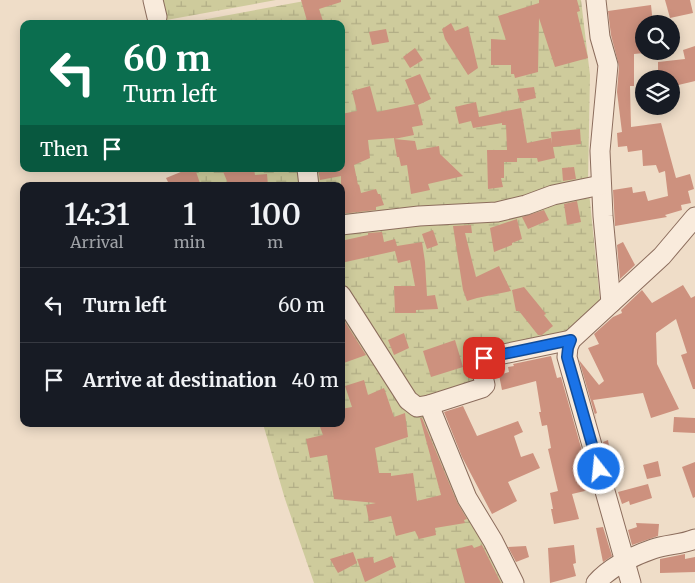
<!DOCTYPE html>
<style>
:root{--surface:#171b24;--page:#20242c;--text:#f1f3f6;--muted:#9ea1a6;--line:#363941}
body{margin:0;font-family:Merriweather,serif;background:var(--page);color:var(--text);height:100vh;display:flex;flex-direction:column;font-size:19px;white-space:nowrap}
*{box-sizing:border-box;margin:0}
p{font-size:16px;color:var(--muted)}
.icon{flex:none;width:28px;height:28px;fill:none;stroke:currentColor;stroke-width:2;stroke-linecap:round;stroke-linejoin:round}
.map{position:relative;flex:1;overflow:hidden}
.details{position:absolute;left:20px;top:182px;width:325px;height:245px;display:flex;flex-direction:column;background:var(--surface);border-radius:10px;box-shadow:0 2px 12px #0003}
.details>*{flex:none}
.banner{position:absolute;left:20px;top:20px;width:325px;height:152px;border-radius:10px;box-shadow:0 2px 12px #0003;background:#0b6e4f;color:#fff;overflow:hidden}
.controls{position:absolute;left:635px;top:15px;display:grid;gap:10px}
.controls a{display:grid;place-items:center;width:45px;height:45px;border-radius:50%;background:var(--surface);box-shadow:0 2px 12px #0003;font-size:25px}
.pin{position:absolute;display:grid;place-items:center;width:42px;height:42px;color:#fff;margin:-21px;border-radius:10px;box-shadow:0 2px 8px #0006}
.me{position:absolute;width:55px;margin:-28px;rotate:344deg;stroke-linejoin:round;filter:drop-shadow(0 0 4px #0008)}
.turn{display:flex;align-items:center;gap:18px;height:105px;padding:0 20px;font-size:22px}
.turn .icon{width:65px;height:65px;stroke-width:2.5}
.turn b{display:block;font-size:35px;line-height:42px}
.then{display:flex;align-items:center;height:48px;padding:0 20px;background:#0003;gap:10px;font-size:19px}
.eta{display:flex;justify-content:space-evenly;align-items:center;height:85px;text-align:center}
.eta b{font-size:30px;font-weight:600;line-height:35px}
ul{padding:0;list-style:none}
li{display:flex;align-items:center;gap:15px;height:75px;padding:0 20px;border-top:1px solid var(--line)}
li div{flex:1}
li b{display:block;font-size:19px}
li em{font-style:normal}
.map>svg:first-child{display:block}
.wetland{fill:url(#wetland-marsh)}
.building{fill:#cd917e}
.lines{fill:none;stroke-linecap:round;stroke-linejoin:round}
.minor-casing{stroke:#8c6d5d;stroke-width:21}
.minor{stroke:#f9ebdc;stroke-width:19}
.route-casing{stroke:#114b97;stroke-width:12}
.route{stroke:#1a73e8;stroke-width:9}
</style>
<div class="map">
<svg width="695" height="583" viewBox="0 0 695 583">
<defs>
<pattern id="wetland-marsh" width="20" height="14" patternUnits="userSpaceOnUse" patternTransform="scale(1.25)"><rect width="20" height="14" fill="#cecb9c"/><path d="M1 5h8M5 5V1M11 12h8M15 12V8" fill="none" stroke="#b2ae86"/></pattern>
</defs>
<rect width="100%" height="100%" fill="#efddc8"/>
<g class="wetland">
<polygon points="146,0 276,0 150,23"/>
<polygon points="310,0 581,0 590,75 588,182 600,300 588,319 565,338 485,356 480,379 425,402 510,583 314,583 285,499 263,424 341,424 341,186 192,186 186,169 341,169 341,24 180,24"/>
</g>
<g class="building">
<polygon points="301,0 341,0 341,2 319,9 324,24 308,24"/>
<polygon points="539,0 577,0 580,11 577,12 588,58 555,67 539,18 538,72 515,78 514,74 511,74 511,65 491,65 491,39 506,40 498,16 539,3"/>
<polygon points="665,0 690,0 693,13 670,18"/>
<polygon points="651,5 653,24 644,24 644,53 634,54 634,86 630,86 631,127 661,123 676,178 690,174 694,189 688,191 691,203 681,205 682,210 665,215 667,217 615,226 613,190 632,187 633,193 645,191 648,201 668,196 665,171 659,173 656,165 643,166 642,150 628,152 627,146 618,147 617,133 622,132 617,92 619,66 611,35 608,11"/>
<polygon points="451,23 455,31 468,26 478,68 468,75 445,39 442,29"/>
<polygon points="386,29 389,42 372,45 369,32"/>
<polygon points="695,46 695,81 691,82 689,75 691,82 674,86 672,79 658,79 658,62 685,59 683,50"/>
<polygon points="415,48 423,60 410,68 403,57"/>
<polygon points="420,74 431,99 418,105 423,125 412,127 414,135 394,139 394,138 368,140 370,158 354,165 358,185 359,184 361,193 376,189 378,194 380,194 384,205 376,207 376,210 341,214 341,176 320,180 318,169 341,169 341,114 357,111 352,91 370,86 377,112 415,104 405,80"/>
<polygon points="534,87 536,98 520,102 517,89"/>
<polygon points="476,102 479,117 521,108 527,143 551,138 552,144 551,132 580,129 581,144 553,147 555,158 538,162 537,158 517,158 517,162 504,162 504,178 501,178 503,187 488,189 487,150 507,150 506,125 502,125 502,123 473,128 471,121 459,124 455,107"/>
<polygon points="394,139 415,141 417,150 439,146 440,154 463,176 428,184 430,190 411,194 407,165 401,166 399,157 397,157"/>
<polygon points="574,167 576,179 563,181 562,168"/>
<polygon points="188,169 195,169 201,186 170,186 166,178"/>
<polygon points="222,169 254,169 255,175 267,174 268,186 229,186"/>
<polygon points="577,201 581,222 567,225 564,204"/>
<polygon points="544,210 549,220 528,229 522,217"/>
<polygon points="517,219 522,239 512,243 512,245 494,252 490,228"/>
<polygon points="471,225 472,233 465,233 476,277 499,266 511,291 477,298 467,301 463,290 453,226"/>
<polygon points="433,230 438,245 427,249 422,234"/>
<polygon points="382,232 384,242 395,239 397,246 422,242 425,262 427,296 435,295 438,309 416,310 416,313 395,313 394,286 415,286 410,260 398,263 395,251 341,263 341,241 368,235 368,233"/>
<polygon points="623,242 635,265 620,279 617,245"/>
<polygon points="683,285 691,298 695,296 695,389 693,389 681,355 687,353 676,319 656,333 657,364 679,409 651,418 643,393 593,400 597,413 595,414 597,422 579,360 599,385 604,381 588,348 599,344 594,334 613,317 622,313 621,310 642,290 652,303"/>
<polygon points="524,287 546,314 544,315 553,326 542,335 538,335 519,311 516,311 512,290"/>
<polygon points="345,322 366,355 341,364 341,324"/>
<polygon points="404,333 409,348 394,355 388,340"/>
<polygon points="455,340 463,367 431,377 423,351"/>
<polygon points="551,356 557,378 561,377 584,458 582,459 589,490 572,494 579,519 554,524 551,509 553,509 550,493 558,491 548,449 551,448 547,425 542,426 539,412 541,412 536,381 502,390 499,375 509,372 508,367 514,366 513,364"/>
<polygon points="364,380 368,395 384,388 394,417 405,413 408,437 375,448 379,473 391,473 391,476 413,473 417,501 441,495 420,418 422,418 457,502 467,519 464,520 465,523 435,528 436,535 419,539 415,531 396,536 391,516 369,521 366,505 376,503 334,499 327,455 310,458 306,439 323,435 319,424 341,424 341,409 352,407 345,386"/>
<polygon points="463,406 477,436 518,421 523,432 514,436 521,457 533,453 540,468 508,482 517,501 492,514 462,457 444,412"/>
<polygon points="674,417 695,418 695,433 673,432"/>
<polygon points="608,440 610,452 606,453 603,442"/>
<polygon points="658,461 661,476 647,479 643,465"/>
<polygon points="695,462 695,497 693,498 682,467"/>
<polygon points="648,484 652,498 630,505 629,501 622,504 618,492"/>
<polygon points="636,523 659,524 658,536 632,545 628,530 637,527"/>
<polygon points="603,527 612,556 603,562 596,528"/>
<polygon points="472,545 474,548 482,545 501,583 465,583 456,549"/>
<polygon points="574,545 576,563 573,564 576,576 550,583 548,548"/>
<polygon points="526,546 529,557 516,562 508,547"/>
<polygon points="353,552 357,563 338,573 330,559"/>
<polygon points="685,554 685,559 695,557 695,572 660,573 660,559"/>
<polygon points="392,556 396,567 365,582 357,559 373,557 374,563"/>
</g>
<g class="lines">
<g class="minor-casing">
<g id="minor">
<polyline points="153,0 157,17"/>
<polyline points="596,0 600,37 608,65 600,151 603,216 611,303"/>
<polyline points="307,169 309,186"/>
<polyline points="341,225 419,216 497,212 526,205 553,195 601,185"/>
<polyline points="341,295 408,400 417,407 429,405 467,498 493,541 514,583"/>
<polyline points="429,405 482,388 485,385 480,363 484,358 571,340"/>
<path d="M596 583C610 567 633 556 653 549 667 544 681 545 695 539"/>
<polyline points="631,583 567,357 568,347 571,340 662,256 695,217"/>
</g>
</g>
<use href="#minor" class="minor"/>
</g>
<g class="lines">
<g class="route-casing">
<polyline id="route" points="484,358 571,340 568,348 567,357 599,469"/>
</g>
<use href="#route" class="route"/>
</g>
</svg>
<div class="controls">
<a><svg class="icon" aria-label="search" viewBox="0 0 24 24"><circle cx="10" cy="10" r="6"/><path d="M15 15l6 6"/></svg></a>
<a><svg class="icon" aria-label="layers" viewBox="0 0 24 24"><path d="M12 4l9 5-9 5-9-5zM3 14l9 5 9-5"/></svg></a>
</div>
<div class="pin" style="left:484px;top:358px;background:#d93025"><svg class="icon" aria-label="arrive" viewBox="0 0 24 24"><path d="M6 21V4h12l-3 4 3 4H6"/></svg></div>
<svg class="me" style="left:599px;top:469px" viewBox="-20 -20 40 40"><circle r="17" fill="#1a73e8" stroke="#fff" stroke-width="3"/><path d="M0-11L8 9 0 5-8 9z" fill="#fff"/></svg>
<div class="banner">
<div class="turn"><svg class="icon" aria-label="left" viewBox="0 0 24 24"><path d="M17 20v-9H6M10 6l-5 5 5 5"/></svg><div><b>60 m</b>Turn left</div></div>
<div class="then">Then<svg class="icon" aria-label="arrive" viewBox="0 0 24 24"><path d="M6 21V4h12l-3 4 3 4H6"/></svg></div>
</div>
<section class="details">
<div class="eta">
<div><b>14:31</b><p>Arrival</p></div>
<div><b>1</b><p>min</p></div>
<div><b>100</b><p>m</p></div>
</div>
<ul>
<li><svg class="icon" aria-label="left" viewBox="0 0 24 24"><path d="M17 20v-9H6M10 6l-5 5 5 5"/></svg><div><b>Turn left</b></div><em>60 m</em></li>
<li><svg class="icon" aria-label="arrive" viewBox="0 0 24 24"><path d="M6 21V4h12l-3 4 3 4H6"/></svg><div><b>Arrive at destination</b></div><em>40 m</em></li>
</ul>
</section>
</div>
